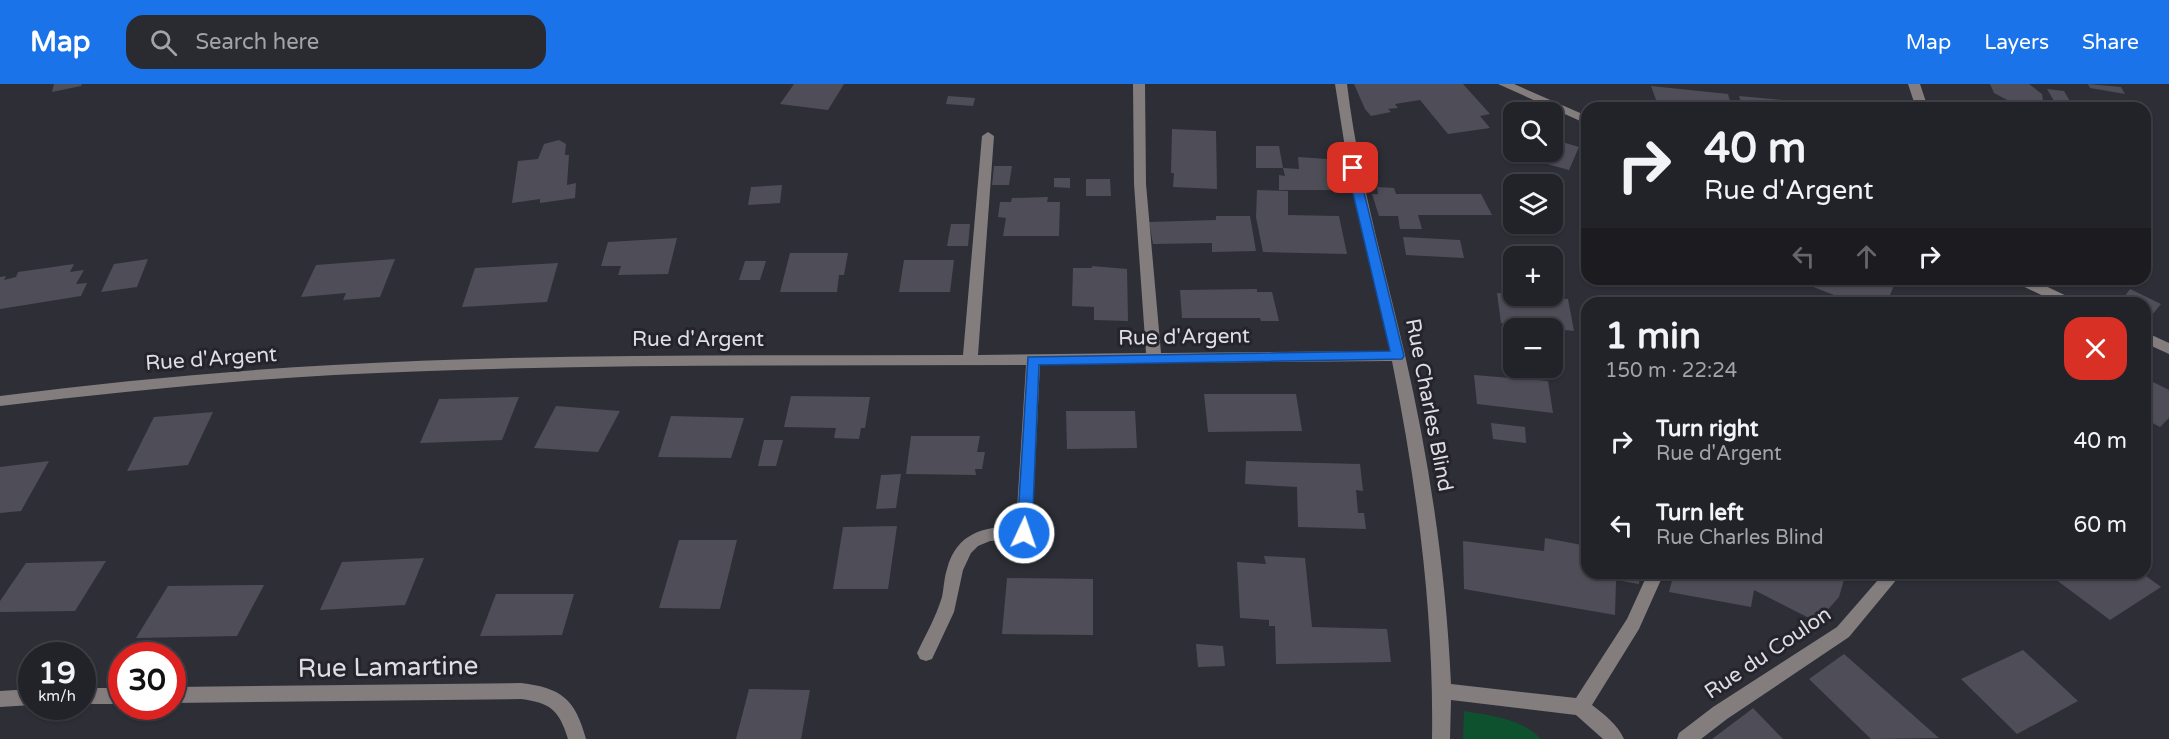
<!DOCTYPE html>
<meta charset="utf-8">
<style>
:root{--surface:#222229;--page:#2a2a31;--text:#f1f3f6;--muted:#a2a4a8;--line:#3f3f46;--accent:#1a73e8}
body{margin:0;font-family:"Varela Round",sans-serif;background:var(--page);color:var(--text);height:100vh;display:flex;flex-direction:column;font-size:22px;white-space:nowrap}
*{box-sizing:border-box;margin:0}
p{font-size:20px;color:var(--muted)}
.icon{flex:none;width:33px;height:33px;fill:none;stroke:currentColor;stroke-width:2;stroke-linecap:round;stroke-linejoin:round}
.map{position:relative;flex:1;overflow:hidden}
.details{position:absolute;left:1581px;top:213px;width:570px;height:282px;display:flex;flex-direction:column;background:var(--surface);border-radius:18px;box-shadow:0 2px 4px #0004,0 0 0 2px var(--line)}
.details>*{flex:none}
.hud{position:absolute;left:1581px;top:18px;width:570px;height:183px;border-radius:18px;box-shadow:0 2px 4px #0004,0 0 0 2px var(--line);background:#222229;color:var(--text);overflow:hidden}
.controls{position:absolute;left:1503px;top:18px;display:grid;gap:12px}
.controls a{display:grid;place-items:center;width:60px;height:60px;border-radius:12px;background:var(--surface);box-shadow:0 2px 4px #0004,0 0 0 2px var(--line);font-size:30px}
.speed{position:absolute;left:18px;top:558px;display:flex;gap:12px;font-size:30px;font-weight:700;text-align:center}
.speed>*{display:grid;place-content:center;width:78px;height:78px;border-radius:50%;background:var(--surface);box-shadow:0 2px 4px #0004,0 0 0 2px var(--line);line-height:1}
.speed small{font-size:15px;font-weight:400}
.speed .limit{border:9px solid #d22;background:#fff;color:#111}
.pin{position:absolute;display:grid;place-items:center;width:51px;height:51px;color:#fff;margin:-26px;border-radius:12px;box-shadow:0 3px 9px #0006}
.me{position:absolute;width:66px;margin:-33px;rotate:3deg;stroke-linejoin:round;filter:drop-shadow(0 0 4px #0008)}
.turn{display:flex;align-items:center;gap:21px;height:126px;padding:0 24px;font-size:27px}
.turn .icon{width:78px;height:78px;stroke-width:2.5}
.turn b{display:block;font-size:42px;line-height:51px}
.lanes{display:flex;align-items:center;height:57px;padding:0 24px;background:#0003;justify-content:center;gap:30px;direction:ltr}
.lanes .off{opacity:.35}
.round{display:grid;place-items:center;flex:none;width:63px;height:63px;border-radius:18px;background:var(--page)}
.headline{display:flex;align-items:center;justify-content:space-between;height:102px;padding:0 24px}
h1{font-size:36px;font-weight:700;line-height:45px}
ul{padding:0;list-style:none}
li{display:flex;align-items:center;gap:18px;height:84px;padding:0 24px}
li div{flex:1}
li b{display:block;font-size:22px}
li em{font-style:normal}
header{display:flex;align-items:center;gap:36px;box-sizing:border-box;height:84px;padding:0 30px;background:var(--accent);color:#fff}
header strong{font-size:28px}
nav{display:flex;gap:33px;margin-inline-start:auto;font-size:21px}
.search{width:420px;height:54px;background:var(--page);display:flex;align-items:center;gap:15px;box-sizing:border-box;padding:0 21px;border-radius:18px;color:var(--muted);font-size:22px}
.map>svg:first-child{display:block}
.green{fill:#0d512f}
.building{fill:#4f4e58}
.lines{fill:none;stroke-linecap:round;stroke-linejoin:round}
.minor{fill:#837d7e;fill-rule:evenodd}
.route{fill:#1a73e8;stroke:#114b97;stroke-width:1.5}
.labels{text-anchor:middle;dominant-baseline:central;stroke-width:6;stroke-linejoin:round;paint-order:stroke}
.street-label{font-size:21px;fill:#dedde3;stroke:#25242c}
.near-street-label{font-size:26px;fill:#dedde3;stroke:#25242c}
</style>
<header>
<strong>Map</strong>
<div class="search"><svg class="icon" aria-label="search" viewBox="0 0 24 24"><circle cx="10" cy="10" r="6"/><path d="M15 15l6 6"/></svg>Search here</div>
<nav><a>Map</a><a>Layers</a><a>Share</a></nav>
</header>
<div class="map">
<svg width="2169" height="655" viewBox="0 0 2169 655">
<rect width="100%" height="100%" fill="#2e2e37"/>
<path class="green" d="M1464 627C1492 632 1521 634 1541 655H1463Z"/>
<g class="building">
<polygon points="54,0 82,0 81,2 52,8"/>
<polygon points="794,0 844,0 828,26 780,20"/>
<polygon points="1354,0 1463,0 1490,30 1480,32 1490,44 1448,50 1420,16 1395,20 1398,24 1388,25 1391,28 1371,32 1365,25"/>
<polygon points="1990,0 2029,0 2042,10 2043,17 2035,21 2013,19 1994,9"/>
<polygon points="2088,0 2121,3 2125,10 2090,4"/>
<polygon points="1651,2 1728,10 1732,24 1659,24"/>
<polygon points="2047,5 2064,7 2071,19 2054,17"/>
<polygon points="948,12 975,14 973,22 946,20"/>
<polygon points="1739,12 1804,18 1806,24 1743,24"/>
<polygon points="1172,45 1216,47 1217,105 1173,103 1174,89 1171,89"/>
<polygon points="1514,49 1514,68 1552,68 1552,55 1579,63 1569,86 1504,68"/>
<polygon points="559,56 566,60 565,71 569,71 567,101 576,99 575,114 540,119 540,115 512,119 518,77 538,75 544,60"/>
<polygon points="1256,62 1279,62 1283,84 1256,84"/>
<polygon points="1298,73 1327,75 1328,84 1337,85 1339,106 1279,106 1279,91 1285,92 1283,84 1299,85"/>
<polygon points="994,82 1012,82 1009,101 992,101"/>
<polygon points="1054,94 1070,94 1070,104 1054,103"/>
<polygon points="1086,95 1110,95 1111,112 1086,112"/>
<polygon points="782,101 780,119 748,121 751,103"/>
<polygon points="1377,103 1394,104 1396,110 1481,110 1492,131 1418,131 1422,145 1400,145 1398,132 1379,132 1372,110 1378,110"/>
<polygon points="1257,106 1288,107 1288,131 1339,132 1347,170 1263,168 1256,133"/>
<polygon points="1048,113 1047,118 1060,118 1059,152 1003,152 1006,134 998,133 1000,118 1011,118 1012,114"/>
<polygon points="1216,132 1250,132 1256,167 1212,168 1212,159 1153,160 1149,138 1216,136"/>
<polygon points="951,140 970,140 968,162 947,162"/>
<polygon points="1403,153 1460,156 1464,174 1406,171"/>
<polygon points="677,154 668,190 618,191 621,182 601,182 608,158"/>
<polygon points="790,169 848,169 844,191 839,191 837,208 780,208"/>
<polygon points="148,175 137,203 101,208 114,180"/>
<polygon points="395,175 380,213 343,216 346,209 301,213 316,181"/>
<polygon points="904,176 954,176 950,208 899,208"/>
<polygon points="745,177 766,177 760,196 739,196"/>
<polygon points="558,179 547,218 462,223 475,184"/>
<polygon points="74,180 70,188 84,186 76,200 87,199 81,212 0,225 0,193 6,192 4,196 16,193 18,188"/>
<polygon points="1092,182 1127,185 1128,237 1094,236 1094,223 1072,222 1073,184 1092,184"/>
<polygon points="1811,195 1876,195 1894,201 1887,219 1855,219 1808,201"/>
<polygon points="1257,205 1257,208 1272,208 1279,237 1261,237 1260,234 1182,234 1180,206"/>
<polygon points="2130,205 2161,220 2147,237 2145,236 2145,219 2120,219"/>
<polygon points="1497,209 1568,215 1574,247 1501,239"/>
<polygon points="1474,291 1548,297 1553,329 1477,320"/>
<polygon points="2145,294 2169,306 2169,334 2160,343 2145,335"/>
<polygon points="1204,310 1296,310 1302,347 1208,348"/>
<polygon points="791,312 870,313 865,344 861,344 859,355 834,354 836,344 784,343"/>
<polygon points="519,313 502,356 420,359 439,315"/>
<polygon points="556,322 620,327 598,368 534,364"/>
<polygon points="1066,327 1135,327 1137,364 1067,365"/>
<polygon points="213,328 188,381 127,387 154,333"/>
<polygon points="671,332 744,334 731,374 658,373"/>
<polygon points="1491,339 1525,343 1526,359 1493,355"/>
<polygon points="911,352 980,352 977,368 985,368 982,385 975,385 976,391 906,390"/>
<polygon points="764,356 783,356 776,382 758,382"/>
<polygon points="49,377 21,427 0,429 0,383"/>
<polygon points="1246,377 1360,380 1363,407 1356,406 1358,429 1364,429 1366,445 1298,443 1297,403 1245,400"/>
<polygon points="901,390 896,424 876,425 881,391"/>
<polygon points="897,442 888,505 833,505 843,443"/>
<polygon points="1545,454 1582,461 1582,455 1587,456 1587,489 1639,489 1639,500 1616,496 1615,531 1464,505 1463,457 1544,467"/>
<polygon points="679,456 737,456 720,525 659,524"/>
<polygon points="1264,472 1305,474 1312,543 1387,545 1391,578 1276,580 1275,542 1269,542 1269,536 1240,534 1237,478 1266,480"/>
<polygon points="424,474 405,521 320,526 342,478"/>
<polygon points="106,477 75,527 0,528 0,517 26,479"/>
<polygon points="1674,489 1846,489 1839,513 1817,538 1754,506 1751,523 1669,508"/>
<polygon points="2064,489 2142,489 2161,503 2110,536 2055,495"/>
<polygon points="1007,494 1093,495 1093,551 1002,550"/>
<polygon points="264,501 237,552 136,554 168,502"/>
<polygon points="496,510 574,510 562,551 480,552"/>
<polygon points="1196,560 1223,562 1225,582 1198,583"/>
<polygon points="2023,566 2078,617 2017,650 1961,595"/>
<polygon points="1844,570 1939,654 1871,655 1809,595"/>
<polygon points="749,605 810,606 801,655 736,655"/>
<polygon points="1753,624 1783,655 1712,655 1748,628"/>
</g>
<g class="lines">
<g class="minor">
<path d="M1133 0H1145L1146 100 1161 269 1390 267 1351 102 1335 0H1347C1358 92 1384 181 1405 271 1430 379 1446 489 1451 600L1576 614 1627 535 1648 489H1664L1639 545 1592 621C1604 630 1618 641 1624 655H1603L1576 631 1451 616 1450 655H1432C1434 527 1417 403 1392 277L1040 280 1032 449 1030 454 1024 456 990 457 978 462 971 469 963 486 954 528 932 575 926 577 920 575 917 569C926 550 936 533 942 513 944 504 944 494 947 485 957 449 982 443 1016 442L1026 281C795 282 564 279 334 291 222 297 111 309 0 322V312C111 298 222 287 333 281 543 269 753 272 963 271L982 52 988 48 994 52 978 271 1146 269 1134 100Z"/>
<polygon points="1498,0 1514,0 1587,32 1587,40"/>
<polygon points="1908,0 1920,0 1928,24 1916,24"/>
<polygon points="2012,195 2031,195 2075,216 2077,219 2058,219 2014,198"/>
<polygon points="2145,248 2169,259 2169,270 2145,259"/>
<polygon points="1884,489 1902,489 1849,553 1727,635 1701,655 1677,655 1679,649 1713,623 1837,543"/>
<path d="M521 599C562 604 575 615 586 655H568C559 626 551 619 521 615L172 619V603Z"/>
<rect x="82" y="604" width="40" height="16"/>
<polygon points="32,605 32,621 0,623 0,607"/>
</g>
</g>
<polygon class="route" points="1353,81 1358,84 1404,272 1402,275 1039,281 1032,449 1029,453 1019,453 1017,449 1028,273 1390,267 1347,84"/>
<g class="labels">
<g class="street-label">
<text transform="translate(1184 253) rotate(-1)">Rue d'Argent</text>
<text x="698" y="255">Rue d'Argent</text>
<text transform="translate(211 275) rotate(-4)">Rue d'Argent</text>
<text transform="translate(1429 321) rotate(79)">Rue Charles Blind</text>
<text transform="translate(1768 569) rotate(-34)">Rue du Coulon</text>
</g>
<g class="near-street-label">
<text transform="translate(388 583) rotate(-1)">Rue Lamartine</text>
</g>
</g>
</svg>
<div class="controls">
<a><svg class="icon" aria-label="search" viewBox="0 0 24 24"><circle cx="10" cy="10" r="6"/><path d="M15 15l6 6"/></svg></a>
<a><svg class="icon" aria-label="layers" viewBox="0 0 24 24"><path d="M12 4l9 5-9 5-9-5zM3 14l9 5 9-5"/></svg></a>
<a>+</a>
<a>−</a>
</div>
<div class="speed"><div>19<small>km/h</small></div><div class="limit">30</div></div>
<div class="pin" style="left:1353px;top:84px;background:#d93025"><svg class="icon" aria-label="arrive" viewBox="0 0 24 24"><path d="M6 21V4h12l-3 4 3 4H6"/></svg></div>
<svg class="me" style="left:1024px;top:449px" viewBox="-20 -20 40 40"><circle r="17" fill="#1a73e8" stroke="#fff" stroke-width="3"/><path d="M0-11L8 9 0 5-8 9z" fill="#fff"/></svg>
<div class="hud">
<div class="turn"><svg class="icon" aria-label="right" viewBox="0 0 24 24"><path d="M7 20v-9h11M14 6l5 5-5 5"/></svg><div><b>40 m</b>Rue d'Argent</div></div>
<div class="lanes"><svg class="icon off" aria-label="left" viewBox="0 0 24 24"><path d="M17 20v-9H6M10 6l-5 5 5 5"/></svg><svg class="icon off" aria-label="ahead" viewBox="0 0 24 24"><path d="M12 20V5M6 11l6-6 6 6"/></svg><svg class="icon" aria-label="right" viewBox="0 0 24 24"><path d="M7 20v-9h11M14 6l5 5-5 5"/></svg></div>
</div>
<section class="details">
<div class="headline"><div><h1>1 min</h1><p>150 m · 22:24</p></div><a class="round" style="background:#d93025;color:#fff"><svg class="icon" aria-label="close" viewBox="0 0 24 24"><path d="M6 6l12 12M18 6L6 18"/></svg></a></div>
<ul>
<li><svg class="icon" aria-label="right" viewBox="0 0 24 24"><path d="M7 20v-9h11M14 6l5 5-5 5"/></svg><div><b>Turn right</b><p>Rue d'Argent</p></div><em>40 m</em></li>
<li><svg class="icon" aria-label="left" viewBox="0 0 24 24"><path d="M17 20v-9H6M10 6l-5 5 5 5"/></svg><div><b>Turn left</b><p>Rue Charles Blind</p></div><em>60 m</em></li>
</ul>
</section>
</div>
